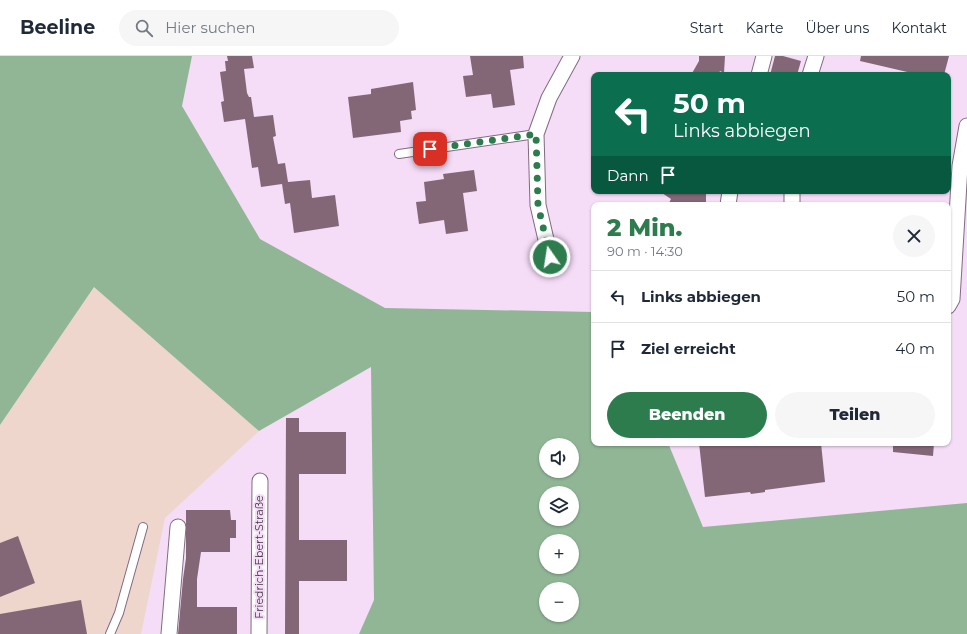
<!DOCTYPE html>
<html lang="de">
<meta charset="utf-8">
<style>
:root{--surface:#fff;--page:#f6f6f7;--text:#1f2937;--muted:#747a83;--line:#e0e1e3;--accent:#2d7c4d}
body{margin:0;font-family:Montserrat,sans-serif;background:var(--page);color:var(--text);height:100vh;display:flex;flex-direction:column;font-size:15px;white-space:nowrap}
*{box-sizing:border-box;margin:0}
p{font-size:13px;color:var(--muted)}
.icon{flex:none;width:22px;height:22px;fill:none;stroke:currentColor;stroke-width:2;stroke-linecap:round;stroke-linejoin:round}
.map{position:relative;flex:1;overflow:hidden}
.details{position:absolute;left:591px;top:146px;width:360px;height:244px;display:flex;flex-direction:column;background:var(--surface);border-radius:8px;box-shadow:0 1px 3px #0004}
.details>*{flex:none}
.guide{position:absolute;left:591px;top:16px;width:360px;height:122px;border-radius:8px;box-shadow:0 1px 3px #0004;background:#0b6e4f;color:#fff;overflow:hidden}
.tools{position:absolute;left:539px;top:382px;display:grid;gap:8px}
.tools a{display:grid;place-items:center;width:40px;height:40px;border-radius:50%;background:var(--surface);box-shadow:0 1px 3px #0004;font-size:20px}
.pin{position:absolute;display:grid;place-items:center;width:34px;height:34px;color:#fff;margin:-17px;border-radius:8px;box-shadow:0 2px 6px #0006}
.me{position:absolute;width:44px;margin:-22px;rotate:347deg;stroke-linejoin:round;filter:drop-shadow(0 0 3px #0008)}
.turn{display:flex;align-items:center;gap:14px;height:84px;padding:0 16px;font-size:18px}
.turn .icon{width:52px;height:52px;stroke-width:2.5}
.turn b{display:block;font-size:28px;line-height:34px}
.then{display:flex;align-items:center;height:38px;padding:0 16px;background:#0003;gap:8px;font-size:15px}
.round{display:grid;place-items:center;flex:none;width:42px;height:42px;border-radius:21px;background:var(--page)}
.summary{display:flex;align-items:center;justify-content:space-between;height:68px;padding:0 16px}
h1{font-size:24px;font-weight:800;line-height:30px;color:var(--accent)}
.primary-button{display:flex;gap:8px;margin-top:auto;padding:8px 16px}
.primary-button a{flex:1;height:46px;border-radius:24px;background:var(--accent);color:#fff;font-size:16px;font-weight:800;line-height:46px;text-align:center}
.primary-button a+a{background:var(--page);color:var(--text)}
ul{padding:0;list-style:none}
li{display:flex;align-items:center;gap:12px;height:52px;padding:0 16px;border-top:1px solid var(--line)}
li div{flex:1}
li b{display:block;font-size:15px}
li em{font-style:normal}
header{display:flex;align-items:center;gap:24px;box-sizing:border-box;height:56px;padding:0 20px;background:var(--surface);border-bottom:1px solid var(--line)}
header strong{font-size:19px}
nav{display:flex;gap:22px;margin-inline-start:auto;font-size:14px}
.search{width:280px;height:36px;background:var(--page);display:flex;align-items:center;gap:10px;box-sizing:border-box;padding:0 14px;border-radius:22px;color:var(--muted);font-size:15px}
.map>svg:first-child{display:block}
.education{fill:#eed6cd}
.forest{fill:#90b696;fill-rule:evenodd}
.building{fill:#846777}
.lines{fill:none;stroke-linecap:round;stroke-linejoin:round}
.service-casing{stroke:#816b82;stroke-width:10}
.minor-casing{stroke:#816b82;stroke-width:17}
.service{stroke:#fff;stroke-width:8}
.minor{stroke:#fff;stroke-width:15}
.route{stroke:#2d7c4d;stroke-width:7;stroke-dasharray:0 12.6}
.labels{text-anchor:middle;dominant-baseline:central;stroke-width:4;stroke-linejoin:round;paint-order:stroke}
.street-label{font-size:11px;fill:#3e343f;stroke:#f5dcf7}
</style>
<header>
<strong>Beeline</strong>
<div class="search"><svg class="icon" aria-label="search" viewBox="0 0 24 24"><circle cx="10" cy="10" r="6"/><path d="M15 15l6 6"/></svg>Hier suchen</div>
<nav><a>Start</a><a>Karte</a><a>Über uns</a><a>Kontakt</a></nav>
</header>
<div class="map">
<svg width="967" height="578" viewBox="0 0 967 578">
<rect width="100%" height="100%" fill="#f5dcf7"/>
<polygon class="education" points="94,230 259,375 165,462 141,578 0,578 0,369"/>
<path class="forest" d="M0 0H192L182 50 260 183 385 252 594 256V387H668L703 471 967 447V578H359L374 544 371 311 259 375 94 231 0 369ZM546 389H572V415H546ZM546 437H572V463H546ZM546 485H572V511H546ZM546 533H572V559H546Z"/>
<g class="building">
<polygon points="227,0 252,0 254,12 244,13 247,37 249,41 251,41 254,61 273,59 276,80 273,81 278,108 285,107 288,126 310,124 312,142 335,139 339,170 294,177 290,147 285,148 282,128 261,131 258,111 252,112 245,63 224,66 221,46 224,45 220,16 226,15 225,5 228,5"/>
<polygon points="470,0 523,0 524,12 510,14 515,49 493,52 491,38 466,41 463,20 473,19"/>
<polygon points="699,0 725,0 724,17 720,15 718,19 691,19 699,5"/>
<polygon points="775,0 783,0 801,5 797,19 770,19"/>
<polygon points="861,0 949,0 944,19 916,18 860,5"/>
<polygon points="413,26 416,54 411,55 412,63 400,65 401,76 353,82 348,41 371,38 371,33"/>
<polygon points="474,114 477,135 463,137 468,175 446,178 444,164 419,168 416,146 426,145 424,126 444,123 443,118"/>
<polygon points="659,135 706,135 706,149 668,149 671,143"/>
<polygon points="286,362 299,362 299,376 346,376 346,418 299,418 299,484 347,484 347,525 299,525 299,578 285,578"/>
<polygon points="699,387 821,387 825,426 765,434 765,436 751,438 750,436 705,441"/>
<polygon points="893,387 934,387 933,400 893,396"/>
<polygon points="186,454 230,454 231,464 236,464 236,482 230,482 230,496 201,496 197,523 197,551 237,551 237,578 178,578 183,523 186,502"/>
<polygon points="18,480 35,527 0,541 0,487"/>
<polygon points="81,544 87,578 0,578 0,558"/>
</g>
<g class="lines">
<g class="service-casing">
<g id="service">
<polyline points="399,98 536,78"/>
<polyline points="110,578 119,557 143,471"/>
</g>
</g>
<g class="minor-casing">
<g id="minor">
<polyline points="759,19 764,0"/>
<polyline points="810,19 816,0"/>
<polyline points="728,149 730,135"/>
<polyline points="792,149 792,135"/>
<polyline points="550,201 538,149 536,78 549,42 572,0"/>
<polyline points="948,250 952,243 960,110 967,70"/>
<polyline points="169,578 178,471"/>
<polyline points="259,578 260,425"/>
</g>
</g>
<use href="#service" class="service"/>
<use href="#minor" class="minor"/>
</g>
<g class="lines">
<polyline class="route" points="430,93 536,78 538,149 550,201"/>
</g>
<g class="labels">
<g class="street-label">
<text transform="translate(259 501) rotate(-90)">Friedrich-Ebert-Straße</text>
</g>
</g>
</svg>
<div class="tools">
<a><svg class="icon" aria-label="sound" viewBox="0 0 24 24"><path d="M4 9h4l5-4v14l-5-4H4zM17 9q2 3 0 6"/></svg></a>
<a><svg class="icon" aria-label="layers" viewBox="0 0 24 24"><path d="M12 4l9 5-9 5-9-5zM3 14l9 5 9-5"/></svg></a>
<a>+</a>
<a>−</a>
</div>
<div class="pin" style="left:430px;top:93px;background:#d93025"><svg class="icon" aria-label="arrive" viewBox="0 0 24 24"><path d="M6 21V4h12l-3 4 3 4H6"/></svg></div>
<svg class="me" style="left:550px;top:201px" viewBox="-20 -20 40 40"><circle r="17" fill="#2d7c4d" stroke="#fff" stroke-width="3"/><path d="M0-11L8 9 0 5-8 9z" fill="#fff"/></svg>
<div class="guide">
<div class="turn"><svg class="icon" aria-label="left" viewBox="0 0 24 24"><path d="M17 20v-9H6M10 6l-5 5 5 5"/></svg><div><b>50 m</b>Links abbiegen</div></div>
<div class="then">Dann<svg class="icon" aria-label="arrive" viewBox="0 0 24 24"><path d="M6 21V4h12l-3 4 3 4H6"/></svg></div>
</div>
<section class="details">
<div class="summary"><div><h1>2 Min.</h1><p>90 m · 14:30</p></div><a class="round"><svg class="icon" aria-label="close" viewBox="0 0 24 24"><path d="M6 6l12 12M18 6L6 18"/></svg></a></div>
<ul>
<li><svg class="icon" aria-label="left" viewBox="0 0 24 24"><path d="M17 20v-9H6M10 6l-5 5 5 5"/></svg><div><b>Links abbiegen</b></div><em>50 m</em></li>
<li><svg class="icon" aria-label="arrive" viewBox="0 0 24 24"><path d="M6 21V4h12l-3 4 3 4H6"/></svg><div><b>Ziel erreicht</b></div><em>40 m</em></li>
</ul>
<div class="primary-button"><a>Beenden</a><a>Teilen</a></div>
</section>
</div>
